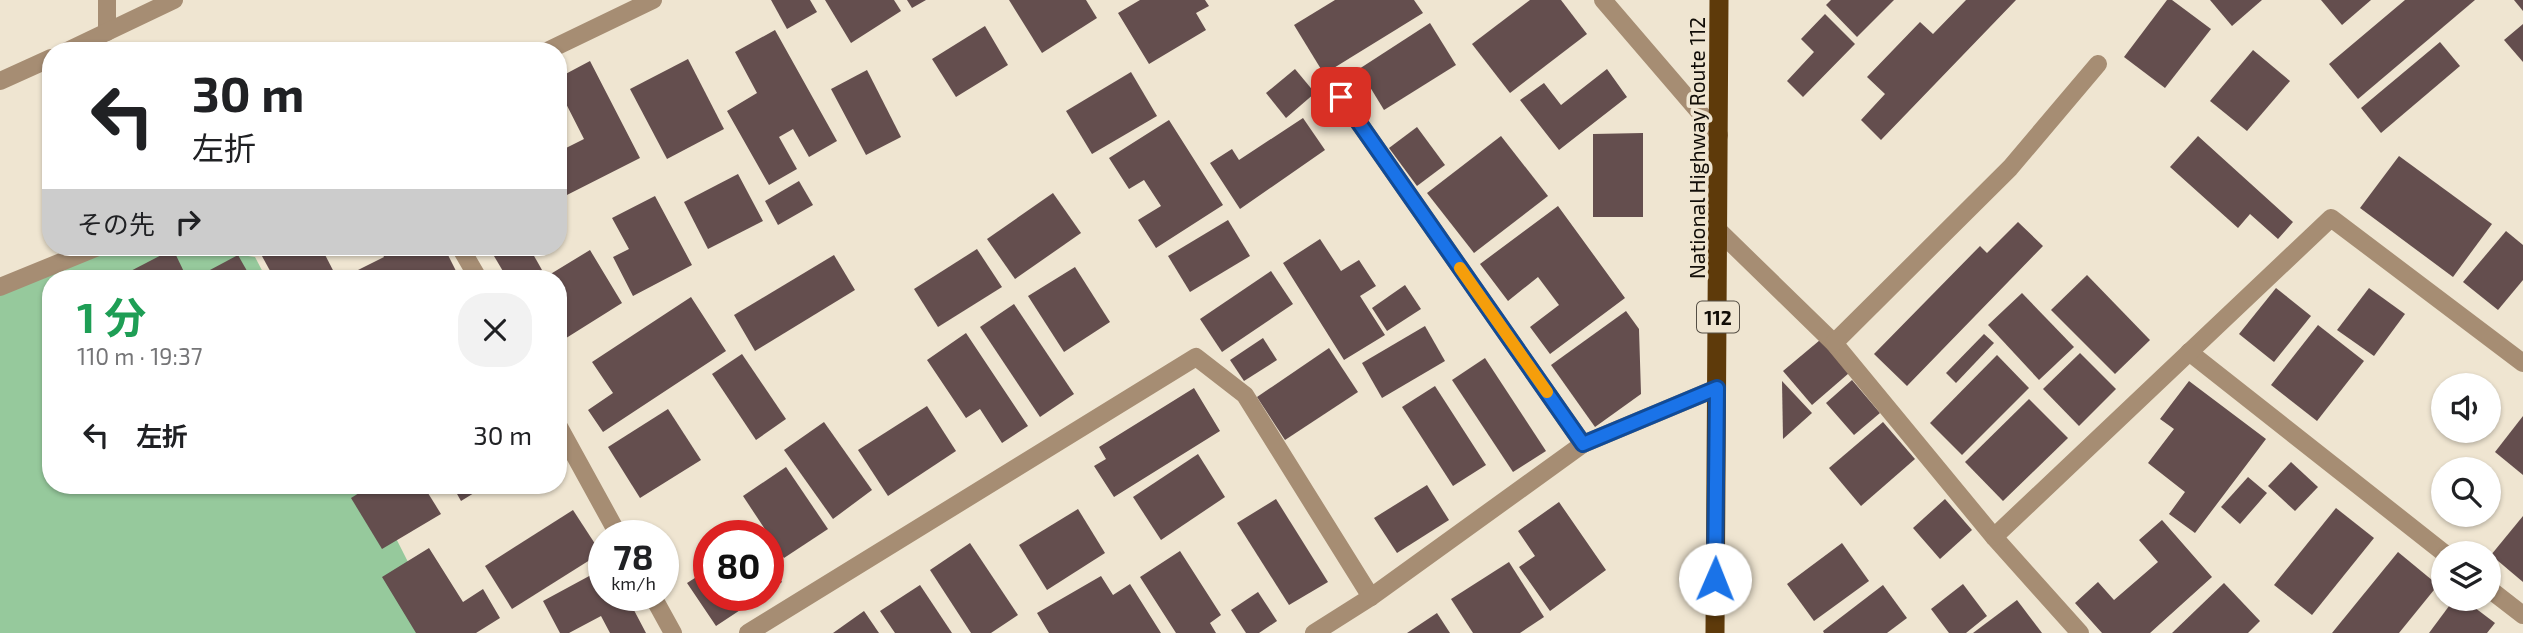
<!DOCTYPE html>
<html lang="ja">
<meta charset="utf-8">
<style>
:root{--surface:#fff;--page:#f2f2f2;--text:#202124;--muted:#757577}
body{margin:0;font-family:"Exo 2","Noto Sans JP",sans-serif;background:var(--page);color:var(--text);height:100vh;display:flex;flex-direction:column;font-size:26px;white-space:nowrap}
*{box-sizing:border-box;margin:0}
p{font-size:23px;color:var(--muted)}
.icon{flex:none;width:38px;height:38px;fill:none;stroke:currentColor;stroke-width:2;stroke-linecap:round;stroke-linejoin:round}
.map{position:relative;flex:1;overflow:hidden}
.panel{position:absolute;left:42px;top:270px;width:525px;height:224px;display:flex;flex-direction:column;background:var(--surface);border-radius:28px;box-shadow:0 2px 5px #0004}
.panel>*{flex:none}
.hud{position:absolute;left:42px;top:42px;width:525px;height:214px;border-radius:28px;box-shadow:0 2px 5px #0004;background:#fff;color:var(--text);overflow:hidden}
.tools{position:absolute;left:2431px;top:373px;display:grid;gap:14px}
.tools a{display:grid;place-items:center;width:70px;height:70px;border-radius:50%;background:var(--surface);box-shadow:0 2px 5px #0004;font-size:35px}
.speed{position:absolute;left:588px;top:520px;display:flex;gap:14px;font-size:35px;font-weight:700;text-align:center}
.speed>*{display:grid;place-content:center;width:91px;height:91px;border-radius:50%;background:var(--surface);box-shadow:0 2px 5px #0004;line-height:1}
.speed small{font-size:18px;font-weight:400}
.speed .limit{border:10px solid #d22;background:#fff;color:#111}
.pin{position:absolute;display:grid;place-items:center;width:60px;height:60px;color:#fff;margin:-30px;border-radius:14px;box-shadow:0 4px 10px #0006}
.me{position:absolute;width:77px;margin:-38px;rotate:1deg;stroke-linejoin:round;filter:drop-shadow(0 0 5px #0008)}
.turn{display:flex;align-items:center;gap:24px;height:147px;padding:0 35px;font-size:32px}
.turn .icon{width:91px;height:91px;stroke-width:2.5}
.turn b{display:block;font-size:49px;line-height:60px}
.then{display:flex;align-items:center;height:66px;padding:0 35px;background:#0003;gap:14px;font-size:26px}
.round{display:grid;place-items:center;flex:none;width:74px;height:74px;border-radius:28px;background:var(--page)}
.summary{display:flex;align-items:center;justify-content:space-between;height:119px;padding:0 35px}
h1{font-size:42px;font-weight:700;line-height:52px;color:#1e9e55}
ul{padding:0;list-style:none}
li{display:flex;align-items:center;gap:21px;height:91px;padding:0 35px}
li div{flex:1}
li b{display:block;font-size:26px}
li em{font-style:normal}
.map>svg:first-child{display:block}
.green{fill:#96c99c}
.building{fill:#644e4e}
.lines{fill:none;stroke-linecap:round;stroke-linejoin:round}
.service{stroke:#a68d73;stroke-width:18}
.minor{stroke:#a68d73;stroke-width:18}
.trunk{stroke:#5e3a0a;stroke-width:19}
.route-casing{stroke:#114b97;stroke-width:18}
.route{stroke:#1a73e8;stroke-width:12}
.slow{stroke:#f59e0b;stroke-width:12}
.labels{text-anchor:middle;dominant-baseline:central;stroke-width:7;stroke-linejoin:round;paint-order:stroke}
.shield{fill:#efe5d1;stroke:#544e44;stroke-width:2}
.shield-label{font-size:19px;font-weight:bold;fill:#110d07}
.street-label{font-size:21px;fill:#110d07;stroke:#efe5d1}
</style>
<div class="map">
<svg width="2523" height="633" viewBox="0 0 2523 633">
<rect width="100%" height="100%" fill="#efe5d1"/>
<polygon class="green" points="82,247 187,247 255,257 266,278 51,278 51,485 369,485 444,633 0,633 0,287"/>
<g class="building">
<polygon points="771,0 810,0 817,12 787,29"/>
<polygon points="825,0 894,0 901,11 851,43"/>
<polygon points="907,0 926,0 912,8"/>
<polygon points="1009,0 1086,0 1097,18 1042,53"/>
<polygon points="1140,0 1205,0 1209,6 1196,13 1206,30 1149,64 1118,13"/>
<polygon points="1335,0 1414,0 1423,13 1324,74 1294,25"/>
<polygon points="1530,0 1561,0 1587,34 1510,93 1472,44"/>
<polygon points="1831,0 1894,0 1857,37 1826,5"/>
<polygon points="1966,0 2016,0 1881,140 1861,120 1885,94 1867,77 1920,22 1933,34"/>
<polygon points="2167,0 2172,0 2211,29 2165,88 2124,57"/>
<polygon points="2210,0 2262,0 2232,26"/>
<polygon points="2321,0 2371,0 2342,25"/>
<polygon points="2405,0 2475,0 2358,99 2329,64"/>
<polygon points="2514,0 2523,0 2523,11"/>
<polygon points="1825,14 1855,44 1803,97 1787,81 1814,52 1801,39"/>
<polygon points="1430,23 1456,65 1384,110 1359,69"/>
<polygon points="2523,24 2523,62 2504,40"/>
<polygon points="985,26 1008,65 956,97 932,59"/>
<polygon points="775,30 837,141 809,157 793,129 779,137 797,169 769,185 727,111 757,93 735,52"/>
<polygon points="2440,42 2460,66 2381,133 2361,108"/>
<polygon points="2253,50 2290,81 2247,131 2210,101"/>
<polygon points="688,59 724,129 667,159 630,89"/>
<polygon points="590,61 640,158 561,198 558,152 584,139 558,88 558,78"/>
<polygon points="1295,69 1315,93 1286,118 1266,93"/>
<polygon points="1607,69 1627,97 1559,150 1520,100 1544,83 1561,105"/>
<polygon points="867,70 901,137 866,155 831,89"/>
<polygon points="1131,72 1157,116 1092,154 1066,111"/>
<polygon points="1303,118 1325,150 1240,209 1210,163 1232,149 1239,160"/>
<polygon points="1169,120 1223,205 1156,248 1138,220 1161,206 1144,180 1129,189 1109,158"/>
<polygon points="1417,127 1445,165 1417,186 1389,148"/>
<polygon points="1643,133 1643,217 1593,217 1593,134"/>
<polygon points="1501,136 1548,196 1474,253 1427,193"/>
<polygon points="2198,136 2293,222 2278,239 2250,214 2238,228 2170,167"/>
<polygon points="2399,156 2492,224 2453,277 2360,208"/>
<polygon points="738,174 763,221 708,249 684,202"/>
<polygon points="799,181 813,205 778,225 765,201"/>
<polygon points="1053,193 1081,233 1015,279 987,239"/>
<polygon points="655,196 692,265 633,296 613,257 629,249 612,218"/>
<polygon points="1558,206 1625,298 1550,354 1530,327 1559,305 1538,277 1508,301 1480,264"/>
<polygon points="1228,220 1250,256 1190,292 1168,256"/>
<polygon points="2018,222 2043,246 1907,386 1874,354 1980,246 1987,253"/>
<polygon points="2506,231 2523,245 2523,280 2498,310 2463,282"/>
<polygon points="1320,239 1341,271 1359,260 1376,286 1360,296 1385,335 1344,360 1283,263"/>
<polygon points="257,247 321,247 337,278 274,278"/>
<polygon points="379,247 444,247 456,271 441,278 363,278 358,270 384,257"/>
<polygon points="510,247 529,247 542,270 528,278 507,278 494,256"/>
<polygon points="173,249 186,276 122,278 121,276"/>
<polygon points="977,249 1002,287 938,327 914,289"/>
<polygon points="590,250 622,303 563,340 558,333 558,278 544,278"/>
<polygon points="238,255 251,278 195,278"/>
<polygon points="834,255 855,290 755,351 734,315"/>
<polygon points="1075,267 1110,322 1064,352 1028,296"/>
<polygon points="1271,271 1293,304 1222,352 1200,319"/>
<polygon points="2087,275 2150,340 2115,374 2051,310"/>
<polygon points="1405,285 1421,309 1387,331 1372,308"/>
<polygon points="2276,288 2311,316 2274,362 2239,334"/>
<polygon points="2369,288 2405,314 2374,356 2337,330"/>
<polygon points="2022,293 2074,347 2039,380 1988,325"/>
<polygon points="691,297 726,351 603,432 588,410 613,393 592,362"/>
<polygon points="1014,304 1074,394 1040,417 980,327"/>
<polygon points="1626,311 1639,329 1641,394 1595,427 1551,365"/>
<polygon points="2318,325 2364,361 2317,421 2271,385"/>
<polygon points="1425,326 1445,361 1382,398 1362,363"/>
<polygon points="966,333 1028,426 1002,443 980,409 966,418 927,360"/>
<polygon points="1984,334 1994,343 1956,383 1946,373"/>
<polygon points="1263,338 1277,360 1244,381 1230,360"/>
<polygon points="1820,340 1849,373 1812,405 1783,371"/>
<polygon points="1329,348 1358,392 1285,440 1257,397"/>
<polygon points="2080,353 2116,389 2079,426 2043,389"/>
<polygon points="742,354 786,419 756,440 712,374"/>
<polygon points="1997,355 2029,388 1962,455 1930,423"/>
<polygon points="1485,358 1546,451 1513,472 1452,380"/>
<polygon points="1852,380 1880,413 1854,435 1826,403"/>
<polygon points="1782,381 1812,413 1783,439"/>
<polygon points="2189,381 2266,439 2195,533 2169,514 2185,492 2148,463 2174,429 2160,419"/>
<polygon points="1435,386 1486,465 1453,486 1402,407"/>
<polygon points="1194,388 1220,431 1114,497 1094,466 1106,459 1099,447"/>
<polygon points="2029,399 2068,438 2003,501 1965,462"/>
<polygon points="927,406 956,451 888,496 858,450"/>
<polygon points="668,409 701,460 640,498 608,447"/>
<polygon points="2523,416 2523,475 2495,452"/>
<polygon points="824,422 872,490 833,519 784,450"/>
<polygon points="1883,422 1915,459 1861,506 1829,468"/>
<polygon points="1198,454 1225,497 1161,540 1133,497"/>
<polygon points="2291,462 2318,487 2295,511 2268,486"/>
<polygon points="786,467 828,529 784,558 743,496"/>
<polygon points="2248,477 2267,493 2240,524 2221,507"/>
<polygon points="372,485 423,485 441,514 382,549 351,498"/>
<polygon points="452,485 487,485 461,501"/>
<polygon points="1427,485 1449,520 1397,553 1374,518"/>
<polygon points="1276,499 1328,582 1289,605 1237,523"/>
<polygon points="1945,499 1972,530 1940,559 1913,528"/>
<polygon points="1559,502 1606,570 1550,611 1519,567 1535,556 1518,531"/>
<polygon points="2336,508 2374,538 2312,615 2274,585"/>
<polygon points="1078,509 1105,553 1047,590 1019,545"/>
<polygon points="573,510 601,553 512,609 485,566"/>
<polygon points="2523,516 2523,582 2491,555"/>
<polygon points="2162,520 2212,577 2150,633 2102,633 2075,603 2098,582 2114,600 2158,562 2139,540"/>
<polygon points="970,543 1018,615 991,633 971,633 930,570"/>
<polygon points="1842,543 1869,581 1814,621 1787,584"/>
<polygon points="429,548 463,602 483,589 500,618 476,633 416,633 382,577"/>
<polygon points="1180,551 1221,615 1210,623 1216,633 1176,633 1140,577"/>
<polygon points="2398,552 2438,585 2399,633 2332,633"/>
<polygon points="768,561 782,582 768,592"/>
<polygon points="1509,562 1544,617 1520,633 1473,633 1451,599"/>
<polygon points="604,568 604,595 626,595 646,633 610,633 601,616 569,633 560,633 543,601"/>
<polygon points="709,569 709,595 763,595 716,626 687,583"/>
<polygon points="1101,576 1113,595 1130,584 1161,633 1049,633 1037,613"/>
<polygon points="2224,583 2260,621 2248,633 2172,633"/>
<polygon points="1963,584 1987,616 1966,633 1949,633 1931,609"/>
<polygon points="920,585 952,633 895,633 880,611"/>
<polygon points="1883,585 1907,618 1887,633 1824,633 1823,631"/>
<polygon points="1258,592 1277,621 1259,633 1246,633 1231,610"/>
<polygon points="2455,598 2462,598 2495,623 2487,633 2429,633"/>
<polygon points="2017,600 2042,633 1973,633"/>
<polygon points="864,611 879,633 833,633"/>
<polygon points="1437,613 1450,633 1407,633"/>
</g>
<g class="lines">
<g class="service">
<polyline points="2189,352 2444,553"/>
<polyline points="2488,588 2523,615"/>
</g>
<g class="minor">
<polyline points="107,0 107,32"/>
<polyline points="1603,0 1719,135"/>
<polyline points="67,51 174,0"/>
<polyline points="547,51 653,0"/>
<polyline points="0,81 51,58"/>
<polyline points="1341,97 1583,444"/>
<polyline points="1720,232 1834,343 1994,537 2080,633"/>
<polyline points="460,247 478,278"/>
<polyline points="0,287 98,247"/>
<polyline points="1834,343 2010,168 2098,64"/>
<polyline points="558,425 619,536"/>
<polyline points="1994,537 2331,218 2523,363"/>
<polyline points="652,595 673,633"/>
<polyline points="748,633 1196,357 1245,395 1371,597"/>
<polyline points="1314,633 1371,597 1583,444 1717,388"/>
</g>
<polyline class="trunk" points="1715,633 1719,0"/>
</g>
<g class="lines">
<g class="route-casing">
<polyline id="route" points="1341,97 1583,444 1717,388 1715,579"/>
</g>
<use href="#route" class="route"/>
<polyline class="slow" points="1460,268 1547,392"/>
</g>
<g class="labels">
<rect class="shield" x="1697" y="301.5" width="42" height="31" rx="5"/>
<g class="shield-label">
<text x="1718" y="317">112</text>
</g>
<g class="street-label">
<text transform="translate(1696 148) rotate(-90)">National Highway Route 112</text>
</g>
</g>
</svg>
<div class="tools">
<a><svg class="icon" aria-label="sound" viewBox="0 0 24 24"><path d="M4 9h4l5-4v14l-5-4H4zM17 9q2 3 0 6"/></svg></a>
<a><svg class="icon" aria-label="search" viewBox="0 0 24 24"><circle cx="10" cy="10" r="6"/><path d="M15 15l6 6"/></svg></a>
<a><svg class="icon" aria-label="layers" viewBox="0 0 24 24"><path d="M12 4l9 5-9 5-9-5zM3 14l9 5 9-5"/></svg></a>
</div>
<div class="speed"><div>78<small>km/h</small></div><div class="limit">80</div></div>
<div class="pin" style="left:1341px;top:97px;background:#d93025"><svg class="icon" aria-label="arrive" viewBox="0 0 24 24"><path d="M6 21V4h12l-3 4 3 4H6"/></svg></div>
<svg class="me" style="left:1715px;top:579px" viewBox="-20 -20 40 40"><circle r="19" fill="#fff"/><path d="M0-13L10 11 0 6-10 11z" fill="#1a73e8"/></svg>
<div class="hud">
<div class="turn"><svg class="icon" aria-label="left" viewBox="0 0 24 24"><path d="M17 20v-9H6M10 6l-5 5 5 5"/></svg><div><b>30 m</b>左折</div></div>
<div class="then">その先<svg class="icon" aria-label="right" viewBox="0 0 24 24"><path d="M7 20v-9h11M14 6l5 5-5 5"/></svg></div>
</div>
<section class="panel">
<div class="summary"><div><h1>1 分</h1><p>110 m · 19:37</p></div><a class="round"><svg class="icon" aria-label="close" viewBox="0 0 24 24"><path d="M6 6l12 12M18 6L6 18"/></svg></a></div>
<ul>
<li><svg class="icon" aria-label="left" viewBox="0 0 24 24"><path d="M17 20v-9H6M10 6l-5 5 5 5"/></svg><div><b>左折</b></div><em>30 m</em></li>
</ul>
</section>
</div>
